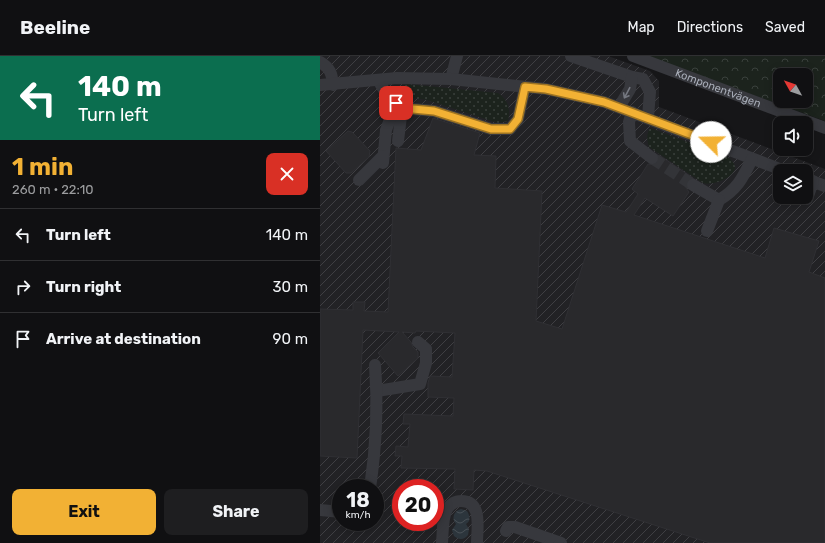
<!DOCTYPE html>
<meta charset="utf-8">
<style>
:root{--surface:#101012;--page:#1e1e20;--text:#f1f3f6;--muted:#9c9d9f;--line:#303032;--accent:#f2b134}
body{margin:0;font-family:Rubik,sans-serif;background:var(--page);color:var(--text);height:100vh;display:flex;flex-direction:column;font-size:15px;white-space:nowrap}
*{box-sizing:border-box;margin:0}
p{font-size:13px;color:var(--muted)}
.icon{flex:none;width:22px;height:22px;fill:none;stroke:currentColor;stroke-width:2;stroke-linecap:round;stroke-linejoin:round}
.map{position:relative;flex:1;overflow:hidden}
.panel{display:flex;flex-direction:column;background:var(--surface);width:320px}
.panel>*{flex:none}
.banner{background:#0b6e4f;color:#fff;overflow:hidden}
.needle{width:26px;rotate:310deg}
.controls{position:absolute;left:453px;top:12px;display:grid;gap:8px}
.controls a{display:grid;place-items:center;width:40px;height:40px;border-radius:8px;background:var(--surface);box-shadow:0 2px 10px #0003,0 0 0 1px var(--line);font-size:20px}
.speed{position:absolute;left:12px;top:423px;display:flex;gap:8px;font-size:20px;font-weight:700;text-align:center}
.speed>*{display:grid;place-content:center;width:52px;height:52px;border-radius:50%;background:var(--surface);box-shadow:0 2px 10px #0003,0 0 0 1px var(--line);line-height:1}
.speed small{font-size:10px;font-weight:400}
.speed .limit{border:6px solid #d22;background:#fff;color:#111}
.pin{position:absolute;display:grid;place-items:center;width:34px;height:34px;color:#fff;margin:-17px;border-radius:8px;box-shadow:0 2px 6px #0006}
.me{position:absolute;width:44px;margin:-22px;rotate:292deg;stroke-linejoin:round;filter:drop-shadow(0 0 3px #0008)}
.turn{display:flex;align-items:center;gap:14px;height:84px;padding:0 12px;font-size:18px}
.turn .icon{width:52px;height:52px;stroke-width:2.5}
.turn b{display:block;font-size:28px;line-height:34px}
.round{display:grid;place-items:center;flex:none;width:42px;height:42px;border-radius:8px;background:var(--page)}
.overview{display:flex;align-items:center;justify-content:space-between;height:68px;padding:0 12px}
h1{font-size:24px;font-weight:700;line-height:30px;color:var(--accent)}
.button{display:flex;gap:8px;margin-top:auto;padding:8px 12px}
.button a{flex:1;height:46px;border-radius:8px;background:var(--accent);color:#111;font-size:16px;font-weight:700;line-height:46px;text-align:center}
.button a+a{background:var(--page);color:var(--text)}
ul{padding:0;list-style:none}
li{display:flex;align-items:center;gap:12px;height:52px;padding:0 12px;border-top:1px solid var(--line)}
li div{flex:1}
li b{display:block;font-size:15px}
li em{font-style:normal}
header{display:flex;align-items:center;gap:24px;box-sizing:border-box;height:56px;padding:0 20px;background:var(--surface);border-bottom:1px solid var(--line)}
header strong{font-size:19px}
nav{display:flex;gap:22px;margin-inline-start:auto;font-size:14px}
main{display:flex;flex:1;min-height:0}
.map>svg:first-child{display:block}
.industrial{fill:url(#industrial-furrows);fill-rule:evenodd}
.grass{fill:url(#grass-dots)}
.forest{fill:url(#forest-crowns);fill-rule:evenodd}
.water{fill:url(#water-waves)}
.building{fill:#29292c;stroke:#303034}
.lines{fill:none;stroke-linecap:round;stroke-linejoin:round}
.minor-tunnel{stroke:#333438;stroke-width:12;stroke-dasharray:12 6;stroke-linecap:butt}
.minor{stroke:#37383d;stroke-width:12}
.oneway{stroke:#757881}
.route-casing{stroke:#9d7322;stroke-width:10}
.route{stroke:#f2b134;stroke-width:7}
.labels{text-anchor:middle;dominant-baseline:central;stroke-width:4;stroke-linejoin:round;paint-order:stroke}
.street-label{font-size:11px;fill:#a8adb8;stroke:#111113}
</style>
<header>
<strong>Beeline</strong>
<nav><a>Map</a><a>Directions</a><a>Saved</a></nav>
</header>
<main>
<section class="panel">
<div class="banner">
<div class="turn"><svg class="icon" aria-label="left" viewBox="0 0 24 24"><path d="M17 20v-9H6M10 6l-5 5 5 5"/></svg><div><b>140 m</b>Turn left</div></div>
</div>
<div class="overview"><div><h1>1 min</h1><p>260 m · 22:10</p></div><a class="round" style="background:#d93025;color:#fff"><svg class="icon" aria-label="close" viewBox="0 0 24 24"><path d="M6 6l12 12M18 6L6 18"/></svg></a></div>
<ul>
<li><svg class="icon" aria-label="left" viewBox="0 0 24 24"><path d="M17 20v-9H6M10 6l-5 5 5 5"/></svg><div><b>Turn left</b></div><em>140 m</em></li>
<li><svg class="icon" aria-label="right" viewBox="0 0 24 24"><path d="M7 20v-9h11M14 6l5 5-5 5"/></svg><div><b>Turn right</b></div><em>30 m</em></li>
<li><svg class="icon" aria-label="arrive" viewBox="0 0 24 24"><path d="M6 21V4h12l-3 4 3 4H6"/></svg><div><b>Arrive at destination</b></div><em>90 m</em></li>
</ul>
<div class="button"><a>Exit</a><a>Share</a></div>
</section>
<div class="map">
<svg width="505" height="487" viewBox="0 0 505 487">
<defs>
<pattern id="industrial-furrows" width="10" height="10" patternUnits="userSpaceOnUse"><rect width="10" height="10" fill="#222225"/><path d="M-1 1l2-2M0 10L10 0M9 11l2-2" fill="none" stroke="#3f3f43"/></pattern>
<pattern id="grass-dots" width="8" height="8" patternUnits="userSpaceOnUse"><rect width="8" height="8" fill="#1c231d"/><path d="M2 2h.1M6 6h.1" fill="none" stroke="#3a403c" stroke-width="1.8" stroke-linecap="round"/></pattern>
<pattern id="forest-crowns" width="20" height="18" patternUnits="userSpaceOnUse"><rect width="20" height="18" fill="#1c231d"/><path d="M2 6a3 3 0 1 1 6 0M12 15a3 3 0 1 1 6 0" fill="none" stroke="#3a403c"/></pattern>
<pattern id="water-waves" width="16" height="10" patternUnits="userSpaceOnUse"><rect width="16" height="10" fill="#2c353c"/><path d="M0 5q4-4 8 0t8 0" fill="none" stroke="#485056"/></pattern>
</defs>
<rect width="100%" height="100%" fill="#161618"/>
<path class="industrial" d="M0 0H288L330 15 339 25V51L505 113V487H0ZM460 115H486V141H460ZM21 432H55V466H21ZM81 432H115V466H81Z"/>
<g class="grass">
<path d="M87 28 178 37C188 44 191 53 188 65L178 67 107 44 80 40 78 37 81 32Z"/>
<path d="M330 72 408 101C411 104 415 107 415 111 415 122 392 130 383 127L329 91C327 84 326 79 330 72Z"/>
</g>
<path class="forest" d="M327 0H505V65ZM460 19H486V45H460Z"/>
<path class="water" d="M141 453 147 455C150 460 151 465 146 468L149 473 148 479C144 484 139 484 134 480L132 474 136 468C131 462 134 455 141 453Z"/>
<g class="building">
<polygon points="113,62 160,77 154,99 176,100 175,132 222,135 216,265 242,273 282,149 306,156 318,138 312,133 328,108 334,109 338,107 339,103 339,99 373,122 369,123 366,126 366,132 369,136 353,160 325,142 314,159 445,202 454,172 499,185 489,216 505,222 505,487 390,487 167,415 154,414 153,434 134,433 135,413 81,412 82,400 75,400 76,390 88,391 90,368 83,368 84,358 133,360 134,342 108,341 108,327 110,320 132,321 135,277 96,275 95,277 82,276 91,286 93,291 98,296 98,302 78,320 58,297 79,276 43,274 37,402 0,400 0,253 33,254 33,246 45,246 44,255 68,256 76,92 101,94"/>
<polygon points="28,75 32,76 50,95 49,101 31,117 26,117 6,95"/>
</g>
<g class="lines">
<polyline class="minor-tunnel" points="332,102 373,129"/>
<g class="minor">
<polyline points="251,0 312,21 323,23 330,36 328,61"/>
<path id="s1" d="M313 0 505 72"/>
<path d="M0 6C10 12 12 17 13 29"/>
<polyline points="131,23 137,0"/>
<polyline points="58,24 67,39 82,52 114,55 171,73 190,73 198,63 205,31"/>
<polyline points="0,29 77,22 131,23 226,33 284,46 465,115"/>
<polyline points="299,51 310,33 312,21"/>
<polyline points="312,56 309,66 310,85 332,102"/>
<polyline points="78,85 82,52"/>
<polyline points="63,107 66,74 76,47"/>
<polyline points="486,123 505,130"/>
<polyline points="39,124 63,100"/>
<path d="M373 129 399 144C418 133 423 121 432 103"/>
<polyline points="487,143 493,125"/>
<polyline points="387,175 399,144"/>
<polyline points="57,335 100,328 106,307 106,293 98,286"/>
<path d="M50 432C56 392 58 349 55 309"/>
<polyline points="0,454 21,456"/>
<polyline points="186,475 188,471 195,471 241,487"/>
<path d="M122 487C123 477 122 462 127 453 130 449 135 445 140 445 163 444 157 472 157 487"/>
</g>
</g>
<defs><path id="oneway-shaft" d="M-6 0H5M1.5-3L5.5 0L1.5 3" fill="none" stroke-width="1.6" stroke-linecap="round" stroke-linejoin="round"/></defs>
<use class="oneway" href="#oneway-shaft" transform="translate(307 37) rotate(118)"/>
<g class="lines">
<g class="route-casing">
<polyline id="route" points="76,47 82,52 114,55 171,73 190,73 198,63 205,31 226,33 284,46 391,86"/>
</g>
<use href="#route" class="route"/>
</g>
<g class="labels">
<g class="street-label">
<text stroke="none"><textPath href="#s1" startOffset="91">Komponentvägen</textPath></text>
</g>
</g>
</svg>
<div class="controls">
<a><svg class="needle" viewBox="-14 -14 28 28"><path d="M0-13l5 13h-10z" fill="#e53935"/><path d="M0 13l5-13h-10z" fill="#9c9d9f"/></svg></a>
<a><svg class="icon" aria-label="sound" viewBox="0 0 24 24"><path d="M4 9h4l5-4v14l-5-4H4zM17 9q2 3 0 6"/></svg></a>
<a><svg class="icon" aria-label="layers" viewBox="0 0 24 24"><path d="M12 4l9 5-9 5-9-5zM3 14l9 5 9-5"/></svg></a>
</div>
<div class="speed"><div>18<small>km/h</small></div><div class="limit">20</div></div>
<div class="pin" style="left:76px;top:47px;background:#d93025"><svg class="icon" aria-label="arrive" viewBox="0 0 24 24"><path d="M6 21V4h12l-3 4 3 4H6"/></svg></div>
<svg class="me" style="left:391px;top:86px" viewBox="-20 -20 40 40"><circle r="19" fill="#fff"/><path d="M0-13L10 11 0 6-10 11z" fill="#f2b134"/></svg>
</div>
</main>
